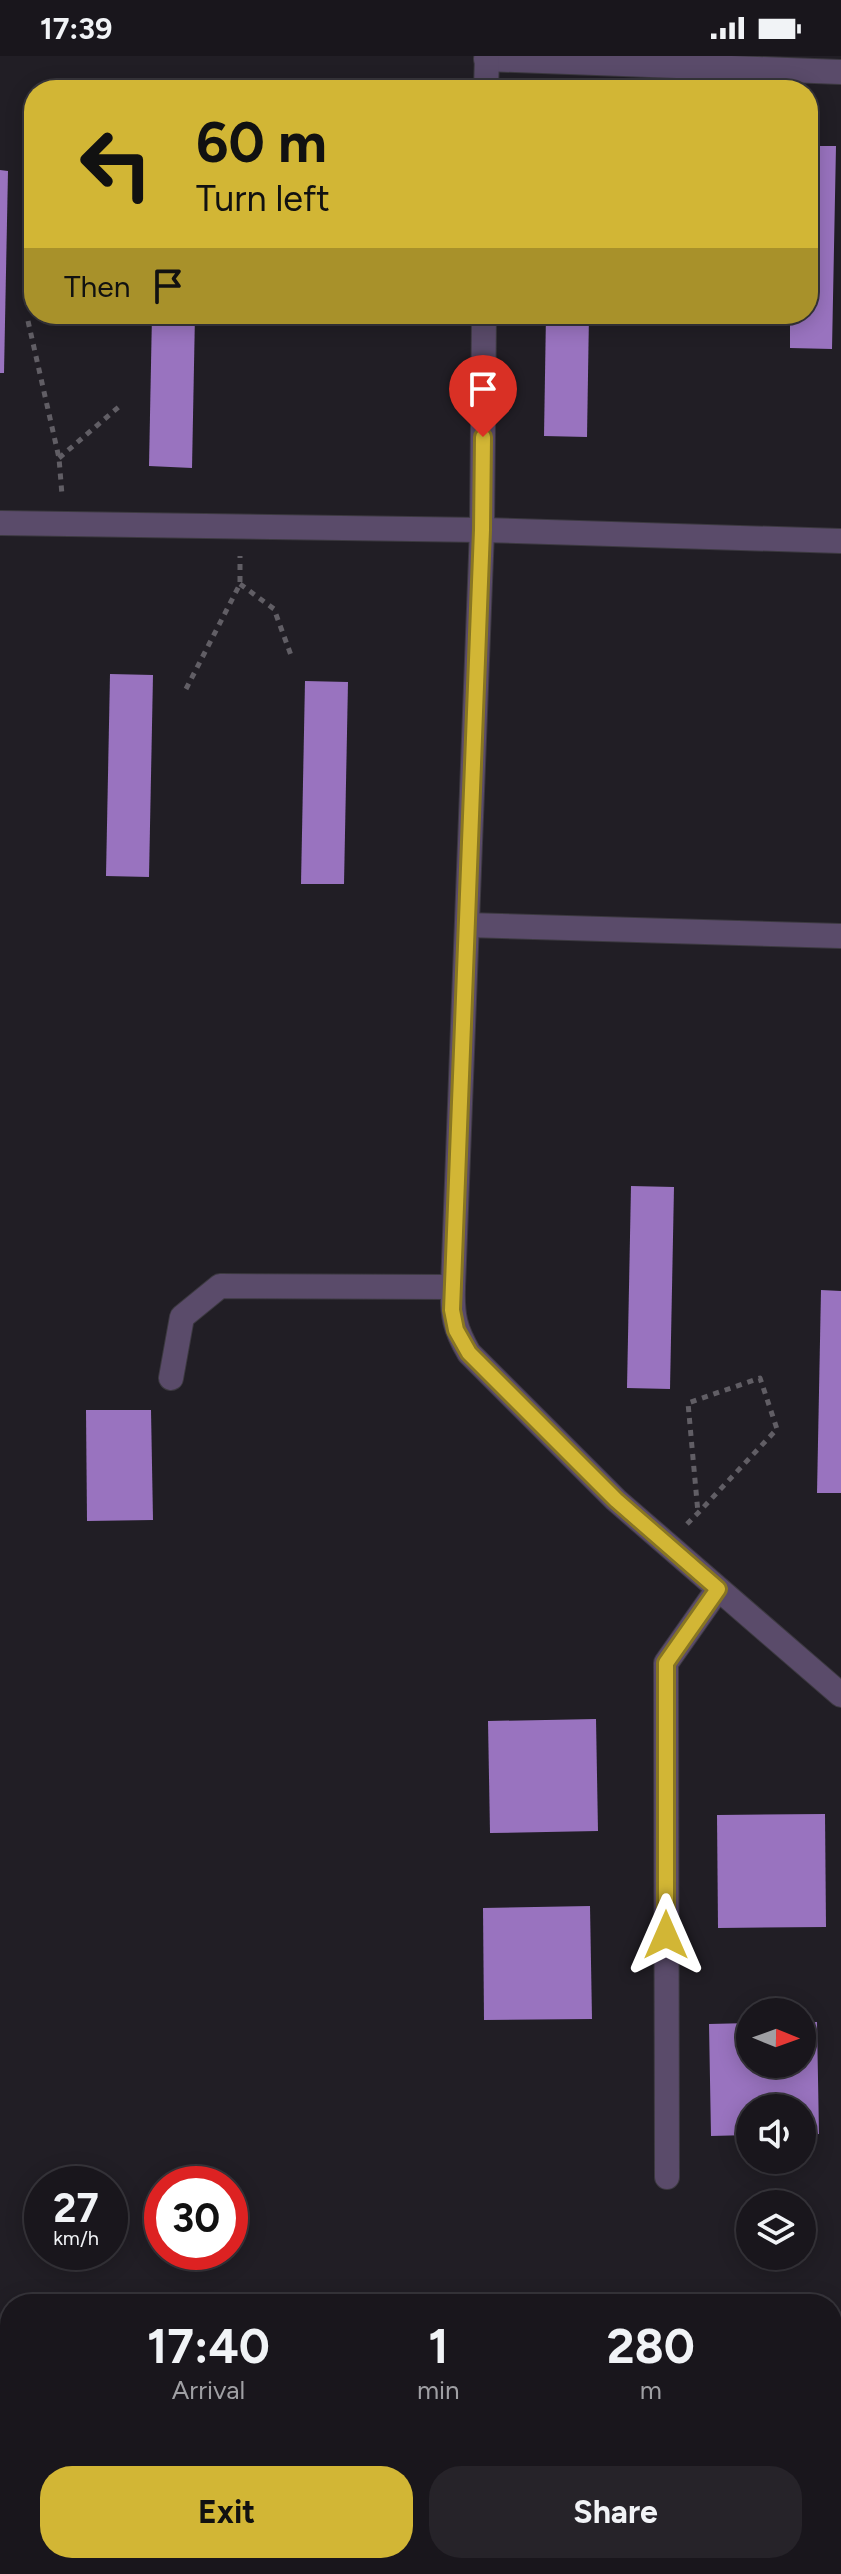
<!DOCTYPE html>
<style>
:root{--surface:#19161c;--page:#262329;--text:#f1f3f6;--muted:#9f9fa3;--line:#37353b;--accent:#d2b635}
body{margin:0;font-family:Figtree,sans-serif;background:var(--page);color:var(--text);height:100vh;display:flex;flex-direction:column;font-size:30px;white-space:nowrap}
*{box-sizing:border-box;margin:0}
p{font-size:26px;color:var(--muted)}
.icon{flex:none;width:44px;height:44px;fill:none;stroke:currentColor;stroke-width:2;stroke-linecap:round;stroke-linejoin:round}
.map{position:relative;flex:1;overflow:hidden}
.panel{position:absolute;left:0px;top:2238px;width:842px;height:280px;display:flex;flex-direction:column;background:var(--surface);border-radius:32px 32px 0 0;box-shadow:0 4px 20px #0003,0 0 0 2px var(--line)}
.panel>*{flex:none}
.guide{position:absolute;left:24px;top:24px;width:794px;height:244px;border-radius:32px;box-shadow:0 4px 20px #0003,0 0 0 2px var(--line);background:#d2b635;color:#111;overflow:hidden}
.needle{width:52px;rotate:91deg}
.tools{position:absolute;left:736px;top:1942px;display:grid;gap:16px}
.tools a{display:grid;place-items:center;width:80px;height:80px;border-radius:50%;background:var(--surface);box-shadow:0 4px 20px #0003,0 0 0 2px var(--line);font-size:40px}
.speed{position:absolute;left:24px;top:2110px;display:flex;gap:16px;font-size:40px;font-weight:700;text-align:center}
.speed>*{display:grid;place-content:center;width:104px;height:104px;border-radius:50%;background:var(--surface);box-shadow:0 4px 20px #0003,0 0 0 2px var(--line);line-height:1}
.speed small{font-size:20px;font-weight:400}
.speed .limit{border:12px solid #d22;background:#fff;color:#111}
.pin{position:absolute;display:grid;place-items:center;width:68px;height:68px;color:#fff;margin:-82px -34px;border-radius:50% 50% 50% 0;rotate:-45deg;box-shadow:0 0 8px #0007}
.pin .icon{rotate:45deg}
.me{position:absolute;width:88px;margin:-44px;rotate:0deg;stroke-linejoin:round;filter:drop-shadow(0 0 6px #0008)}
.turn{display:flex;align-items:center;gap:28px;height:168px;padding:0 40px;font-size:36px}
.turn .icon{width:104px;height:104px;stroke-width:2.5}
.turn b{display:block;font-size:56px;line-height:68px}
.then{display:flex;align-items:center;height:76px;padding:0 40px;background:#0003;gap:16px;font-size:30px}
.eta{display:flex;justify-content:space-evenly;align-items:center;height:136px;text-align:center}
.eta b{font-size:48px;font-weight:700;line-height:56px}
.action{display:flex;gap:16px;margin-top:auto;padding:16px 40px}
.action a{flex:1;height:92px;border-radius:32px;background:var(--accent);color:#111;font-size:32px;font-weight:700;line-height:92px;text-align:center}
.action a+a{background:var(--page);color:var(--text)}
.status{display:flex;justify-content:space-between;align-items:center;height:56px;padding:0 40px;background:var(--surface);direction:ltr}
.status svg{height:22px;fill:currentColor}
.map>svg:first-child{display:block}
.building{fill:#9973bf}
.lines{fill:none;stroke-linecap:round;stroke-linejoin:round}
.minor-casing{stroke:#3c3940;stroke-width:26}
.path{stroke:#615e65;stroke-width:5;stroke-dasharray:6 6;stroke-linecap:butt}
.minor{stroke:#5a4b6a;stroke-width:24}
.route-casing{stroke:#887622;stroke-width:20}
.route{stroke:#d2b635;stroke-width:14}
</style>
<div class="status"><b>17:39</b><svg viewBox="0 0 49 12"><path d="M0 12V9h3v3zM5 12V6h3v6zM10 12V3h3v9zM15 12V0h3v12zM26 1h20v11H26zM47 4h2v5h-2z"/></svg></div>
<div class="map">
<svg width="841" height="2518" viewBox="0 0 841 2518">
<rect width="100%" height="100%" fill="#211e25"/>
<g class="building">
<polygon points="808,90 836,90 832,293 790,292 790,258 808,258"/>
<polygon points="0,114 8,115 4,317 0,317"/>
<polygon points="152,258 195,258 192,412 149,410"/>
<polygon points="546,258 589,258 587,381 544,380"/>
<polygon points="110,618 153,619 149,821 106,820"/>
<polygon points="305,625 348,626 344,828 301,828"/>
<polygon points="631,1130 674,1131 670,1333 627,1332"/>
<polygon points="821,1234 841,1235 841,1437 817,1437"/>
<polygon points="86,1354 151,1354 153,1464 87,1465"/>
<polygon points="596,1663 598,1775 490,1777 488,1665"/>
<polygon points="825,1758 826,1871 718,1872 717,1759"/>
<polygon points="590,1850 592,1963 484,1964 483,1852"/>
<polygon points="802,1966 817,1966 819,2078 802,2079 802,2052 750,2052 750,2079 711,2080 709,1968 750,1967 750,2008 802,2008"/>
</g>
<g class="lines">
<g class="minor-casing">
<g id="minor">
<polyline points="486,3 841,16"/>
<polyline points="486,34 487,0"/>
<path d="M484 258 482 474 453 1231C452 1260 455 1273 469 1297L616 1444 841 1639"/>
<polyline points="0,467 482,474 841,485"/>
<polyline points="467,869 841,880"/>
<polyline points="171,1322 182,1261 220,1230 453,1231"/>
<polyline points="667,2121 666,1607 718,1533"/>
</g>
</g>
<g class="path">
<polyline points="28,265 59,402 62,439"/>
<polyline points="59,402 121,349"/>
<polyline points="240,528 274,553 292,602"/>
<polyline points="186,633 240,528 240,500"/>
<polyline points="687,1468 698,1457 777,1373 760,1322 688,1347 698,1457"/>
</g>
<use href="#minor" class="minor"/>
</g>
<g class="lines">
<g class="route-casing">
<polyline id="route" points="483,381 482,474 452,1254 456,1274 469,1297 616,1444 718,1533 666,1607 666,1879"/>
</g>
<use href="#route" class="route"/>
</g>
</svg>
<div class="tools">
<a><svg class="needle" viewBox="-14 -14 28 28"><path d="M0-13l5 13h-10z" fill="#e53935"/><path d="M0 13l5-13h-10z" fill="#9f9fa3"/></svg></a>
<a><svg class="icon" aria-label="sound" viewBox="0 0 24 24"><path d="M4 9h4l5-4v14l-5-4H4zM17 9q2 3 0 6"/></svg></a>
<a><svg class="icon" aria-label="layers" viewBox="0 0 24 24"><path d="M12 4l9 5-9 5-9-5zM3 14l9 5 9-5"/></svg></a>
</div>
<div class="speed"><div>27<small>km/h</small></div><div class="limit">30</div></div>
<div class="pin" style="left:483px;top:381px;background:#d93025"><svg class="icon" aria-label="arrive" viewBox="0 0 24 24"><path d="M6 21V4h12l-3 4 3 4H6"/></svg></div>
<svg class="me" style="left:666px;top:1879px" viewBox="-20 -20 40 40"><path d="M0-17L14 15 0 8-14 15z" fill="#d2b635" stroke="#fff" stroke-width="4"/></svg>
<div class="guide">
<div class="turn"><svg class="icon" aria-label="left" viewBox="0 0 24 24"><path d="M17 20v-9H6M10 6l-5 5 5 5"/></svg><div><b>60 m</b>Turn left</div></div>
<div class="then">Then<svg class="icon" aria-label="arrive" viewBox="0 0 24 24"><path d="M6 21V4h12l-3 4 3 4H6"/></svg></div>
</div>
<section class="panel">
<div class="eta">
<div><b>17:40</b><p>Arrival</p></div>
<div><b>1</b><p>min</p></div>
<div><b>280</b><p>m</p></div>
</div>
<div class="action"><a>Exit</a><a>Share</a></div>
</section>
</div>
